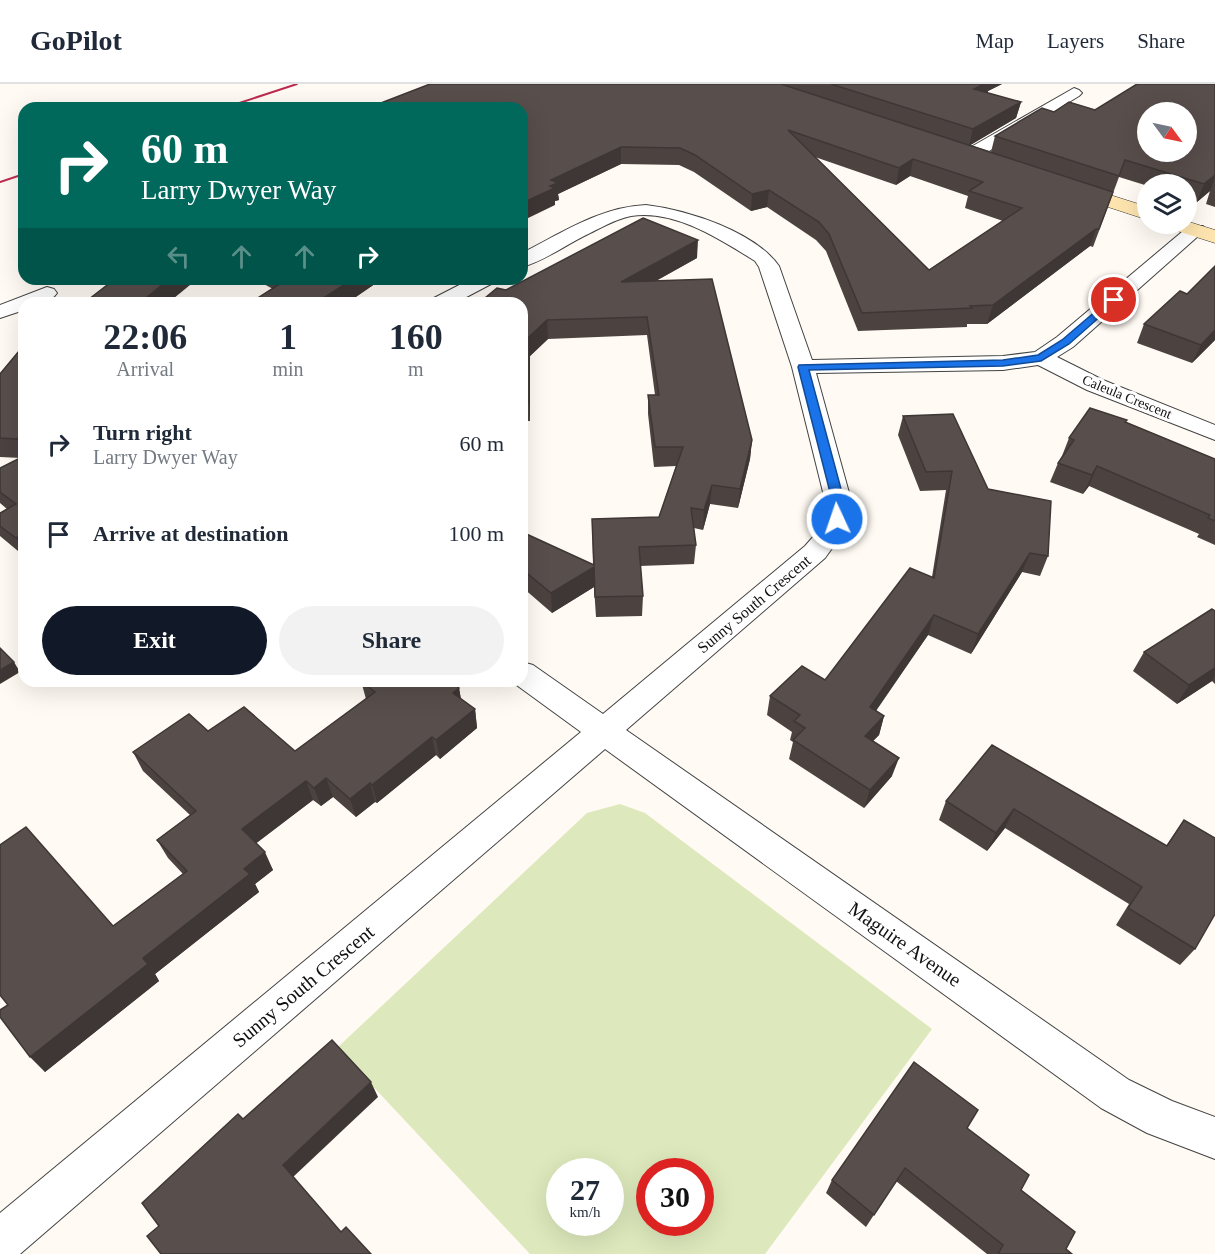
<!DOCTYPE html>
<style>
:root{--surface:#fff;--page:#f2f2f3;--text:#1f2937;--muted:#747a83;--line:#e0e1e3;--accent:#111827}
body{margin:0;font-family:Georgia,serif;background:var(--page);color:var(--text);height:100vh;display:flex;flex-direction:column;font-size:22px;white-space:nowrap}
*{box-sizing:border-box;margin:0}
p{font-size:20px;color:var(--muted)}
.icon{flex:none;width:33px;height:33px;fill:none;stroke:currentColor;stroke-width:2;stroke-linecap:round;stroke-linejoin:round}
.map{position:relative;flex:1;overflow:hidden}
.sheet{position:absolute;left:18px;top:213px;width:510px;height:390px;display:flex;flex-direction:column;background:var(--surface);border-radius:18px;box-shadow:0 6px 24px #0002}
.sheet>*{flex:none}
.hud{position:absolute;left:18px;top:18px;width:510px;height:183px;border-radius:18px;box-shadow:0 6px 24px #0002;background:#00695c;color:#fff;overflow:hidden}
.needle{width:39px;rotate:123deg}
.fabs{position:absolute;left:1137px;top:18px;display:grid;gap:12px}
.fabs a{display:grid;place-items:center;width:60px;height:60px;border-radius:50%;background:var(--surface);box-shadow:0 6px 24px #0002;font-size:30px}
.speed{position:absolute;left:546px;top:1074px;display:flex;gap:12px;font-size:30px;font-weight:700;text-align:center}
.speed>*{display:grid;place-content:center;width:78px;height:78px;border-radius:50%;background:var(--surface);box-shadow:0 6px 24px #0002;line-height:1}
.speed small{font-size:15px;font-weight:400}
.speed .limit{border:9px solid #d22;background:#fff;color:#111}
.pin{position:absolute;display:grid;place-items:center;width:51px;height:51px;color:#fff;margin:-26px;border:3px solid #fff;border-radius:50%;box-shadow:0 2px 6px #0007}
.me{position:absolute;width:66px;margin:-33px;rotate:357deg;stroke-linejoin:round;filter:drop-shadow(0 0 4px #0008)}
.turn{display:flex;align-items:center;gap:21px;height:126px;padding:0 24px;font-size:27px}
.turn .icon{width:78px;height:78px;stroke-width:2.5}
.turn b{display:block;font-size:42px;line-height:51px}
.lanes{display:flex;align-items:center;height:57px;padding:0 24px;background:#0003;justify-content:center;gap:30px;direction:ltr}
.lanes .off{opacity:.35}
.eta{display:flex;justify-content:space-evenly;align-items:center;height:102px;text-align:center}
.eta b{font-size:36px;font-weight:700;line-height:42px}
.button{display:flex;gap:12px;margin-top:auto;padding:12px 24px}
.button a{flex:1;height:69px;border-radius:36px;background:var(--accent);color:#fff;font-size:24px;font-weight:700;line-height:69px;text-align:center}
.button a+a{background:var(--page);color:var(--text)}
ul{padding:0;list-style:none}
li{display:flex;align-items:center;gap:18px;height:90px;padding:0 24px}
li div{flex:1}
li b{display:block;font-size:22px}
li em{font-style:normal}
header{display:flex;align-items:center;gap:36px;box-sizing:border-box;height:84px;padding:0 30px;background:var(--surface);border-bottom:2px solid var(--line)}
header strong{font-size:28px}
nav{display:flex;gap:33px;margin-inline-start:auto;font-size:21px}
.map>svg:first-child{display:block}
.green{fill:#dde9bc;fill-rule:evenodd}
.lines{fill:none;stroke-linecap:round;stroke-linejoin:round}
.street-casing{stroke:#434343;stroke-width:2}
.secondary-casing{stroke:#323232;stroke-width:1}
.street{fill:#fff;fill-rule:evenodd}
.secondary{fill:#fde4af;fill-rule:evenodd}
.rail{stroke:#be2a4f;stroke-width:2}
.wall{fill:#4c4341;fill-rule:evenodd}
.shaded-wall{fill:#3e3735}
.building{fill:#584e4c;stroke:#3e3735;stroke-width:1.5;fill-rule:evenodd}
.route{fill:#1a73e8;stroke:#114b97;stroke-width:1.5}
.labels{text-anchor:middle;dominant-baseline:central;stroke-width:6;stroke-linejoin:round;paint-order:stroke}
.far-street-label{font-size:14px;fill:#101010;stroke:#fff}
.street-label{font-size:16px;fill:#101010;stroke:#fff}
.near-street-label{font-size:20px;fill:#101010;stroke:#fff}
</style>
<header>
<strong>GoPilot</strong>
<nav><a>Map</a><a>Layers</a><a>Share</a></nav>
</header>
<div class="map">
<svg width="1215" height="1170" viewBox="0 0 1215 1170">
<rect width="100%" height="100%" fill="#fffaf3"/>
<path class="green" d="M620 720 645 729 932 945 765 1170H530L337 964 587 729ZM560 1088H610V1138H560ZM650 1088H700V1138H650Z"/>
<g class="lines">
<g class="street-casing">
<g id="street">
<polygon points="1074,4 1079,6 1082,9 1079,12 976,75 964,75 962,71 964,67"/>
<path d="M646 121C687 126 754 147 779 182L812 276 1003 272 1035 268 1057 253 1189 142H1203L1205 146 1073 263 1057 273 1103 296 1215 341V356L1087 306 1038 281 1003 286 816 289 851 416 846 445 825 474 626 646 1129 996 1172 1017 1215 1033V1075L1147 1049 1101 1024 605 665 20 1170H0V1129L581 648 511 597H522V578L533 581 603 630 805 462 820 445 825 416 792 283 759 183 755 177C720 155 674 125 631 132 615 135 599 145 584 152 564 162 544 177 522 183V169C562 149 600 123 646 121Z"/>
<polygon points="471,195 496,195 493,199 455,219 429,219 432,215"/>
<path d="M47 203 54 205 57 209C50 220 36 219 24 219V226L0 234V221Z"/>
</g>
</g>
<g class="secondary-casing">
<g id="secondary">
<polygon points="1066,97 1148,123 1148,136 1059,107 1056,103 1059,99"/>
<polygon points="1186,137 1215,146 1215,159 1168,144 1165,140 1186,140"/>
</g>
</g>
<use href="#street" class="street"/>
<use href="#secondary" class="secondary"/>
<g class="rail">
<polyline points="224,24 297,0"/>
<polyline points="0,98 24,90"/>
</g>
</g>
<g class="wall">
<path d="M781 0H1002L988 7 987 9 1021 18 1016 34 970 61 991 68 995 52 1054 28 1095 26 1215 0V123L1206 120 1210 107 1197 118 1186 114V100H1148V102L1119 93 1093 163 1090 162 987 240H967V243L858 247 826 167 816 156 767 123 751 127 694 88 679 81 621 80 558 110 559 116 555 117V121L522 24ZM815 73 896 101 910 92 968 112 965 124 1003 137 929 186Z"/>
<polygon points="697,174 656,197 752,356 750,375 738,424 710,420 703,446 694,444 696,461 694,480 640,482 643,512 642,532 596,533 594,503 552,529 522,503 522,448 593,481 592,435 659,433 676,382 654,383 648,330 648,311 655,311 647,251 548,255 530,272 530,337 522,337 522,219 506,206"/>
<polygon points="1215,182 1215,256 1192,279 1137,259 1144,240 1187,210"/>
<polygon points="261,195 382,195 347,219 273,205 262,199"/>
<polygon points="24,261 24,472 0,452 0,429 7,425 0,419 0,384 21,374 0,373 0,290"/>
<polygon points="903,332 988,405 1048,472 1040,492 1022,488 971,570 928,551 876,627 884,632 879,651 873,657 892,692 864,724 789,675 793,658 790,656 792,648 767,631 770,612 825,596 932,493 946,406 920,407 898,351"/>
<polygon points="1126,338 1215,375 1215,461 1197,453 1199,450 1089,402 1083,410 1050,398 1058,379 1062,372 1069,354"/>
<polygon points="1215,527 1215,600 1212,597 1177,620 1133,587 1144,568"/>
<polygon points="361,597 459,604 461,615 475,625 477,644 440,675 436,671 377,719 375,718 356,733 333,713 321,722 313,716 256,759 273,786 255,800 259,808 155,890 159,897 45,988 8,921 183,790 168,774 157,756 190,731 143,687 133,668 208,647 295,667 366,615"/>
<polygon points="992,661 1166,762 1184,736 1195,865 1180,881 1116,841 1129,820 1005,744 987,767 939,736 946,717"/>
<polygon points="967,1044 1021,1106 1066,1165 1072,1170 987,1170 896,1097 866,1143 826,1109 832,1096"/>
</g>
<g class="shaded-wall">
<polygon points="982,0 1002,0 988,7 986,12 974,5"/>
<polygon points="1021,18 1016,34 969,62 973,45"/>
<polygon points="621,63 621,80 558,110 559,116 555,117 555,121 522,137 522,119 550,102 551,96"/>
<polygon points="913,75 910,92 896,101 899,84"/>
<polygon points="1215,91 1215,94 1210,107 1197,118 1204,100"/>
<polygon points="769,106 767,123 751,127 752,110"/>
<polygon points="1096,145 1090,162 987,240 993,221"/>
<polygon points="698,156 697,174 621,216 621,198"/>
<polygon points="169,195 188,195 190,201 168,219 140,219"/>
<polygon points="353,195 382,195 347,219 316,219"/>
<polygon points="547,236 548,255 530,272 530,337 529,318 529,253"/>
<polygon points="1215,246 1215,256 1192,279 1201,261"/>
<polygon points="24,347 24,368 17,355"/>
<polygon points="752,356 750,375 738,424 740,405"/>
<polygon points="1097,382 1089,402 1083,410 1092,391"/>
<polygon points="712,401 710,420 703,446 704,426"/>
<polygon points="24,449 24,469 16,454"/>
<polygon points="1030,469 1022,488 971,570 978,550"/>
<polygon points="594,483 594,503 552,529 551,509"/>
<polygon points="934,531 928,551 865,642 870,623"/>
<polygon points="14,578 20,588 0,600 0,586"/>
<polygon points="1215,584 1215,592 1212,597 1177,620 1189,601"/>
<polygon points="167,597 182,597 170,603"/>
<polygon points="459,604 462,623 453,609"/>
<polygon points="475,625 477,644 440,675 436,656"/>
<polygon points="884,632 879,651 859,671 865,652"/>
<polygon points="432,653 436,671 377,719 372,701"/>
<polygon points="899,674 892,692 864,724 870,706"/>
<polygon points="326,694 333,713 321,722 314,704"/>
<polygon points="306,697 313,716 250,764 242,745"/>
<polygon points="370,699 375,718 356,733 350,715"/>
<polygon points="1014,725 1005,744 987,767 996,749"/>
<polygon points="265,768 273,786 255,800 259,808 155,890 159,897 45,988 30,973 244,785"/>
<polygon points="371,998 378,1013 292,1094 283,1081"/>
</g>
<g class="building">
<path d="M430 0H781L1113 108 1099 145H1096L993 221 970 222 972 224 862 229 829 150 819 138 769 106 752 110 695 71 680 64 621 63 551 96 558 99 550 102 555 104 522 119V24H368ZM788 46 899 84 913 75 983 98 969 107 1022 124 929 186Z"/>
<polygon points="831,0 984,0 974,5 1021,18 973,45"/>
<path d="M1137 0H1215V91L1204 100 1125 76 1119 92 995 52 1042 24 1054 28 1069 18 1095 26ZM1148 28H1186V68H1148Z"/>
<polygon points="643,134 698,156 621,198 712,195 752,356 740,405 712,401 704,426 691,424 696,461 639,463 643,512 595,513 594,483 551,509 522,485 522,448 594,481 592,435 659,433 683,363 655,363 648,311 659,311 647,233 547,236 529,253 529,318 522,318 522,219 479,219 497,204 506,206"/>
<polygon points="1215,182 1215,246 1201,261 1144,240 1180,207 1187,210"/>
<polygon points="115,195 169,195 140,219 84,219"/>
<polygon points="283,195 353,195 316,219 250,219 286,196"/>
<polygon points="24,261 24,347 17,355 0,354 0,290"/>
<polygon points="1090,324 1127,336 1125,338 1215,375 1215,437 1208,434 1210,431 1097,382 1092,391 1058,379 1074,356 1069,354"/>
<polygon points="953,330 988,405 1051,417 1048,472 1030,469 978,550 934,531 870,623 884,632 865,652 899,674 870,706 793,656 805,644 794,637 800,631 770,612 802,582 825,596 910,484 934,494 952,387 926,388 903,332"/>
<polygon points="24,372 24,449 16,454 0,442 0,429 16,420 0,408 0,384"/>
<polygon points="1212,525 1215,527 1215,584 1189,601 1144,568"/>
<polygon points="0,564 14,578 0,586"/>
<polygon points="361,597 450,597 459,604 453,609 475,625 436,656 432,653 372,701 370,699 350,715 326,694 314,704 306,697 242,745 265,768 244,785 250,790 143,874 148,880 30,973 0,933 0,926 8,921 0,911 0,761 26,743 113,842 187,787 157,756 196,727 133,668 189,630 208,647 244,623 295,667 375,608"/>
<polygon points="992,661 1167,762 1184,736 1215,754 1215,830 1195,865 1128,824 1142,803 1014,725 996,749 946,717"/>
<polygon points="332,956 371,998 283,1081 341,1148 346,1143 371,1170 161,1170 147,1152 159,1142 142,1119 238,1030 243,1035"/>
<polygon points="914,978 978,1026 967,1044 1029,1091 1021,1106 1075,1148 1066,1165 1072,1170 998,1170 1003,1161 905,1084 874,1131 832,1096"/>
</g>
<polygon class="route" points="1111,214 1119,216 1069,260 1041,277 1003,282 809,286 844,416 841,438 833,438 832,416 798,283 799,281 1003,276 1038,271 1062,256"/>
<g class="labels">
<g class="far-street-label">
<text transform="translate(1127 313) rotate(22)">Caleula Crescent</text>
</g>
<g class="street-label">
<text transform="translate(754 520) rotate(-40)">Sunny South Crescent</text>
</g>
<g class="near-street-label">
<text transform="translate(905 860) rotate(35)">Maguire Avenue</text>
<text transform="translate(303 902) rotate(-40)">Sunny South Crescent</text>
</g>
</g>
</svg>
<div class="fabs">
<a><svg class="needle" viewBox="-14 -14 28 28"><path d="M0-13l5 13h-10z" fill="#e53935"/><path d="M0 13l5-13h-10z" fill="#747a83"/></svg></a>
<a><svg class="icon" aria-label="layers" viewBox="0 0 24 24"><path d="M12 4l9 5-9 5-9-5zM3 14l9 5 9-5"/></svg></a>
</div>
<div class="speed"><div>27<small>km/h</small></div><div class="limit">30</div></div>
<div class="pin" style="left:1114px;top:216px;background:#d93025"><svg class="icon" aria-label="arrive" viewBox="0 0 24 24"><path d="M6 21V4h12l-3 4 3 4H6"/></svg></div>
<svg class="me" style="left:837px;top:435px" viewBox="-20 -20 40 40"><circle r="17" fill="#1a73e8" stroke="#fff" stroke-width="3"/><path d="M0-11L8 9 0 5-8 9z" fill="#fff"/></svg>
<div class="hud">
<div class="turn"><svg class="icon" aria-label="right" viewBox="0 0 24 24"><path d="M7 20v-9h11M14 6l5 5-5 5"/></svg><div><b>60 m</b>Larry Dwyer Way</div></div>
<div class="lanes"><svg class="icon off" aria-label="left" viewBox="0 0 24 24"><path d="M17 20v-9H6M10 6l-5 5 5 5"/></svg><svg class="icon off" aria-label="ahead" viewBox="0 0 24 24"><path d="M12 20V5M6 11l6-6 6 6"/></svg><svg class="icon off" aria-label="ahead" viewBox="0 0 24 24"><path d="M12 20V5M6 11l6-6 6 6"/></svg><svg class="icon" aria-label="right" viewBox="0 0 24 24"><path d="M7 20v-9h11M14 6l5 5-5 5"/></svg></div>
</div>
<section class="sheet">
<div class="eta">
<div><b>22:06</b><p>Arrival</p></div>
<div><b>1</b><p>min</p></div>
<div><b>160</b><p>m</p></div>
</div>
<ul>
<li><svg class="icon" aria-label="right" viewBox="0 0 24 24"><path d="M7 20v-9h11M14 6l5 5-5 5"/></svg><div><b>Turn right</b><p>Larry Dwyer Way</p></div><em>60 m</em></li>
<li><svg class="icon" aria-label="arrive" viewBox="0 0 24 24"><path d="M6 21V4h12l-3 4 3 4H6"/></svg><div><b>Arrive at destination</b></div><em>100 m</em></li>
</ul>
<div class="button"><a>Exit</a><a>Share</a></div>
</section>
</div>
